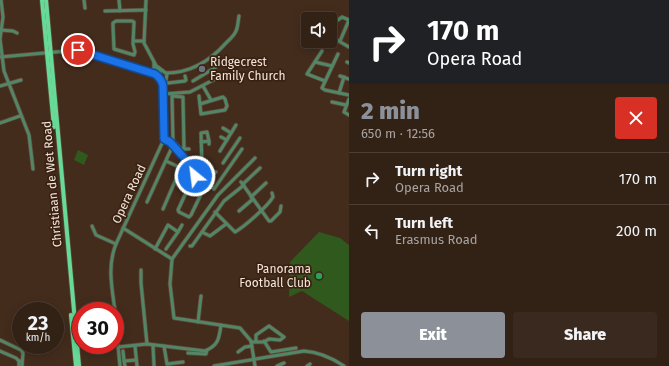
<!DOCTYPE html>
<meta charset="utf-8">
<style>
:root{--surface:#322115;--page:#3a291e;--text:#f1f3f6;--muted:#a8a3a0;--line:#4d3e34;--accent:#8c9099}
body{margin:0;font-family:"Fira Sans",sans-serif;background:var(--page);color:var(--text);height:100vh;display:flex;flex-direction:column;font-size:15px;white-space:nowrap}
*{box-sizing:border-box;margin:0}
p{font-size:13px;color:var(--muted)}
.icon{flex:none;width:22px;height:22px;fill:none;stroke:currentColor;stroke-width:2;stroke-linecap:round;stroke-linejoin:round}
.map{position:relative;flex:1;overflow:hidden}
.drawer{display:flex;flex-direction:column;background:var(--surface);width:320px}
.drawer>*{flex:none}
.banner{background:#202124;color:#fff;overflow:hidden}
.fabs{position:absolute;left:301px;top:12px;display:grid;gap:8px}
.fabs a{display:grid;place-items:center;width:36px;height:36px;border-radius:4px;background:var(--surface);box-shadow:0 2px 10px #0003,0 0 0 1px var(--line);font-size:20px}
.speed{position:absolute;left:12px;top:302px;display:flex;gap:8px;font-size:20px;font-weight:700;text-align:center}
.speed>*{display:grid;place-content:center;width:52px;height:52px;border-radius:50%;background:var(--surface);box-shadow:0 2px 10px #0003,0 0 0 1px var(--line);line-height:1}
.speed small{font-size:10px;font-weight:400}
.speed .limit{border:6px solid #d22;background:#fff;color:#111}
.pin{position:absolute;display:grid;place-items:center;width:34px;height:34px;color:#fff;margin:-17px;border:2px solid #fff;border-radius:50%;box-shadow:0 1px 4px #0007}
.me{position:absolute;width:44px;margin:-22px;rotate:331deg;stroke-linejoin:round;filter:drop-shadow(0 0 3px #0008)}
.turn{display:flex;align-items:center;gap:14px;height:84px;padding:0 12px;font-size:18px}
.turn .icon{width:52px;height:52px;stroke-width:2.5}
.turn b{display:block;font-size:28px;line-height:34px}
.round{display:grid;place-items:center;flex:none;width:42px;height:42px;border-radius:4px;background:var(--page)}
.overview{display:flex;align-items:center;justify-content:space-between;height:68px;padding:0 12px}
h1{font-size:24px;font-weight:800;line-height:30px;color:var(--accent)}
.action{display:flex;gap:8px;margin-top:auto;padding:8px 12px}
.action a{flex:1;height:46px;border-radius:4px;background:var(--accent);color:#fff;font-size:16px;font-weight:800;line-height:46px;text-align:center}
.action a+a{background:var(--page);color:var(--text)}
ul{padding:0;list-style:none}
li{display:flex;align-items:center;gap:12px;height:52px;padding:0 12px;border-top:1px solid var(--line)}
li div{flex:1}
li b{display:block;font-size:15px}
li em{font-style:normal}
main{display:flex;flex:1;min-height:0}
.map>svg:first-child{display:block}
.green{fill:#30591e}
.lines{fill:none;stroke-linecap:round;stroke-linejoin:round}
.minor-casing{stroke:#5f4a3b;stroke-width:4.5}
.major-casing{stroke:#5f4a3b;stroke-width:5.5}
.minor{stroke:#528666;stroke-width:3}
.major{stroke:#67da98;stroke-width:4}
.route-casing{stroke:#114b97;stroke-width:10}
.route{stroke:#1a73e8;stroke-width:7}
.worship-dot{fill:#6b7280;stroke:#392212;stroke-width:1.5}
.leisure-dot{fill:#2e9e5b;stroke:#392212;stroke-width:1.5}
.labels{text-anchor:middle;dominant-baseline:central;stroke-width:3.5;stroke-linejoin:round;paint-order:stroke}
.poi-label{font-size:12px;fill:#f5e5db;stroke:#392212;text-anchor:start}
.street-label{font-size:12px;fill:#f5e5db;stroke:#392212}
</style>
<main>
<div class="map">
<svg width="349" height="366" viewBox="0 0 349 366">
<rect width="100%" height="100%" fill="#432c1c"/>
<g class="green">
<polygon points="78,150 88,155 84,165 74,160"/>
<polygon points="319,232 340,238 349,245 349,321 302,291 289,297 290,262"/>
</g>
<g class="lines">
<g class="minor-casing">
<g id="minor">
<polyline points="1,0 3,17 0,39 4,71 29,135 33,169"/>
<polyline points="84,0 85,8"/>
<polyline points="119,0 120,11"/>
<polyline points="146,0 144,43 160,73"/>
<polyline points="105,11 146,10"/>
<polyline points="338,20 342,17 349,20"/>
<polygon points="116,21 132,21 134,22 133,44 135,52 134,55 114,49 113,26 113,23"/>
<polyline points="1,30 13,31 17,33"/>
<polyline points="330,36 349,47"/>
<polyline points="134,41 144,41"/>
<polyline points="340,41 349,20"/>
<polyline points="322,51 307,74 325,81"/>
<polyline points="338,54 322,88 325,90 349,95"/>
<polyline points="0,57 78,50 155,74 159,77"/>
<polyline points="315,62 332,66"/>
<polyline points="347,62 349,63"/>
<polyline points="158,67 167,74 166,80 161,80"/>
<polyline points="150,72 154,70 154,62"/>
<path d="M166 73C191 73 210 61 226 43 229 40 234 36 236 31 238 27 238 21 239 16"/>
<polyline points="340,76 349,79"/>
<polyline points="193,81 216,67"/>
<polyline points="0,86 21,80"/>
<polyline points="163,86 168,83 185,81 186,80 185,76"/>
<polyline points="203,86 211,100"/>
<polyline points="339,93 344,77"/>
<polyline points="164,94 190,92 219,77"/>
<polyline points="199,96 201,114 225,110 227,106 225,99 223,97 200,104"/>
<polyline points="349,99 344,112 349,115"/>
<polyline points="332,102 346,105"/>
<polyline points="0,123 20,116"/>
<polyline points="223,128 231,133"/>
<polyline points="221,137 227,140"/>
<polyline points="164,139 168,141 173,145 214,189 242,149"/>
<polyline points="201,142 209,141 209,144"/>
<polyline points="184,149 183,97 172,96 173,141 181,149 189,149"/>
<polyline points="220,151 236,125"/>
<polyline points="223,163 240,138"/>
<polyline points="202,167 201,133 207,132 209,141"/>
<polyline points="195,176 205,186 191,215 189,217 179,212 178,210 196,171 203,167 211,173 216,172"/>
<polyline points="241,182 269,221 271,221 280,212 281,206"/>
<polyline points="243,184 260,168"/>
<polyline points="251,197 266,183"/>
<polyline points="147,202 173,145"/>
<polyline points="163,209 180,170 179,167 166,161"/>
<polyline points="239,211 253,199"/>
<path d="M215 212 235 232C244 227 268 206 273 197L272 193"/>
<polyline points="92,226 96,235 116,244"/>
<polyline points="123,228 172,259 170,284 174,318 240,328 251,341 255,366"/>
<polyline points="178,232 182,225"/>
<polyline points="202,232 210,236 226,224"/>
<polyline points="190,246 192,246 224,201 244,185"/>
<polyline points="155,249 168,225 178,232 166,249"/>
<polyline points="172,259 218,195 255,158"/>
<polyline points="141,270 141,283 147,344"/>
<path d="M115 311C112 288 107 266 116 244L164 139V94L161 80"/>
<polyline points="115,315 120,366"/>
<polyline points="198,322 201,296"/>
<polyline points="0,340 21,350 23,353 22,366"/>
<polyline points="264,341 271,352 296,348"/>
<polyline points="251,342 264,342 269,339 280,340 284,337 269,326 256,335 256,342"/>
<polyline points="153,345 154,366"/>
<polyline points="135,346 137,366"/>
<polyline points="164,346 167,364 183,362"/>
<path d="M118 347 147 344 205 351C219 345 219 338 221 325"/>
<polyline points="0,351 16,358 19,361"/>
<polyline points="123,351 124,361"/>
<polyline points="238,352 245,347 252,346"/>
<polyline points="188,353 206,354 207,350"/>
<polyline points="19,366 19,361 21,361"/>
<polyline points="125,366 124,361 136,360"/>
<path d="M214 366 304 351C319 352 332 358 344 366"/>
<polyline points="277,366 284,363"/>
<polyline points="307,366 310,364"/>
</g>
</g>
<g class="major-casing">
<g id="major">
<polyline points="42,0 54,127"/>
<polyline points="46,0 79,366"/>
<polyline points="71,315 76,366"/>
</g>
</g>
<use href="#minor" class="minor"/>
<use href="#major" class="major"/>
</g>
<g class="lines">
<g class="route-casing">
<path id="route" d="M78 50 155 74C159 77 162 80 163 86L164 139 170 142 196 171 195 176"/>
</g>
<use href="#route" class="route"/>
</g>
<circle class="worship-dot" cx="202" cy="69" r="4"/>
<circle class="leisure-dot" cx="319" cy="276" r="4"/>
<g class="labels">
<g class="poi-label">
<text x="210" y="62">Ridgecrest<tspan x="210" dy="14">Family Church</tspan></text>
<text x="311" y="269" text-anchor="end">Panorama<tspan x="311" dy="14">Football Club</tspan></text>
</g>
<g class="street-label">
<text transform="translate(52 184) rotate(-95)">Christiaan de Wet Road</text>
<text transform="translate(129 194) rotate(-65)">Opera Road</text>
</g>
</g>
</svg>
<div class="fabs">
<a><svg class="icon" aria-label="sound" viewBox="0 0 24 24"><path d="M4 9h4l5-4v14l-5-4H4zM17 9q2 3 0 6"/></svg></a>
</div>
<div class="speed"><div>23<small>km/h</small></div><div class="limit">30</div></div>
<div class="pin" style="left:78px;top:50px;background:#d93025"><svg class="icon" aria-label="arrive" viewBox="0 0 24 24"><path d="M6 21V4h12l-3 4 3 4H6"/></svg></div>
<svg class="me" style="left:195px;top:176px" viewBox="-20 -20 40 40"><circle r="17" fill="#1a73e8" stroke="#fff" stroke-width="3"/><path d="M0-11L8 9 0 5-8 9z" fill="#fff"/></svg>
</div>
<section class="drawer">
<div class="banner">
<div class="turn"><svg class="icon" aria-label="right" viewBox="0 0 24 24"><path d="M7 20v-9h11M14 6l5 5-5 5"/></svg><div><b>170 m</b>Opera Road</div></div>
</div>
<div class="overview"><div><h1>2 min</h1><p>650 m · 12:56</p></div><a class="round" style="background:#d93025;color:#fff"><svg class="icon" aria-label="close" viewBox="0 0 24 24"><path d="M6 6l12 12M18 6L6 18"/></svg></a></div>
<ul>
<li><svg class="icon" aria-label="right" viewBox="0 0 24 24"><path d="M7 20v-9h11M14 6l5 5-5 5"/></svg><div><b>Turn right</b><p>Opera Road</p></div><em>170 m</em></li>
<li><svg class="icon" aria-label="left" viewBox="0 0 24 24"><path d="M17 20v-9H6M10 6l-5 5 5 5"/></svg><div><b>Turn left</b><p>Erasmus Road</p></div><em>200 m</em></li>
</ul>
<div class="action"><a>Exit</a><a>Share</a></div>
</section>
</main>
